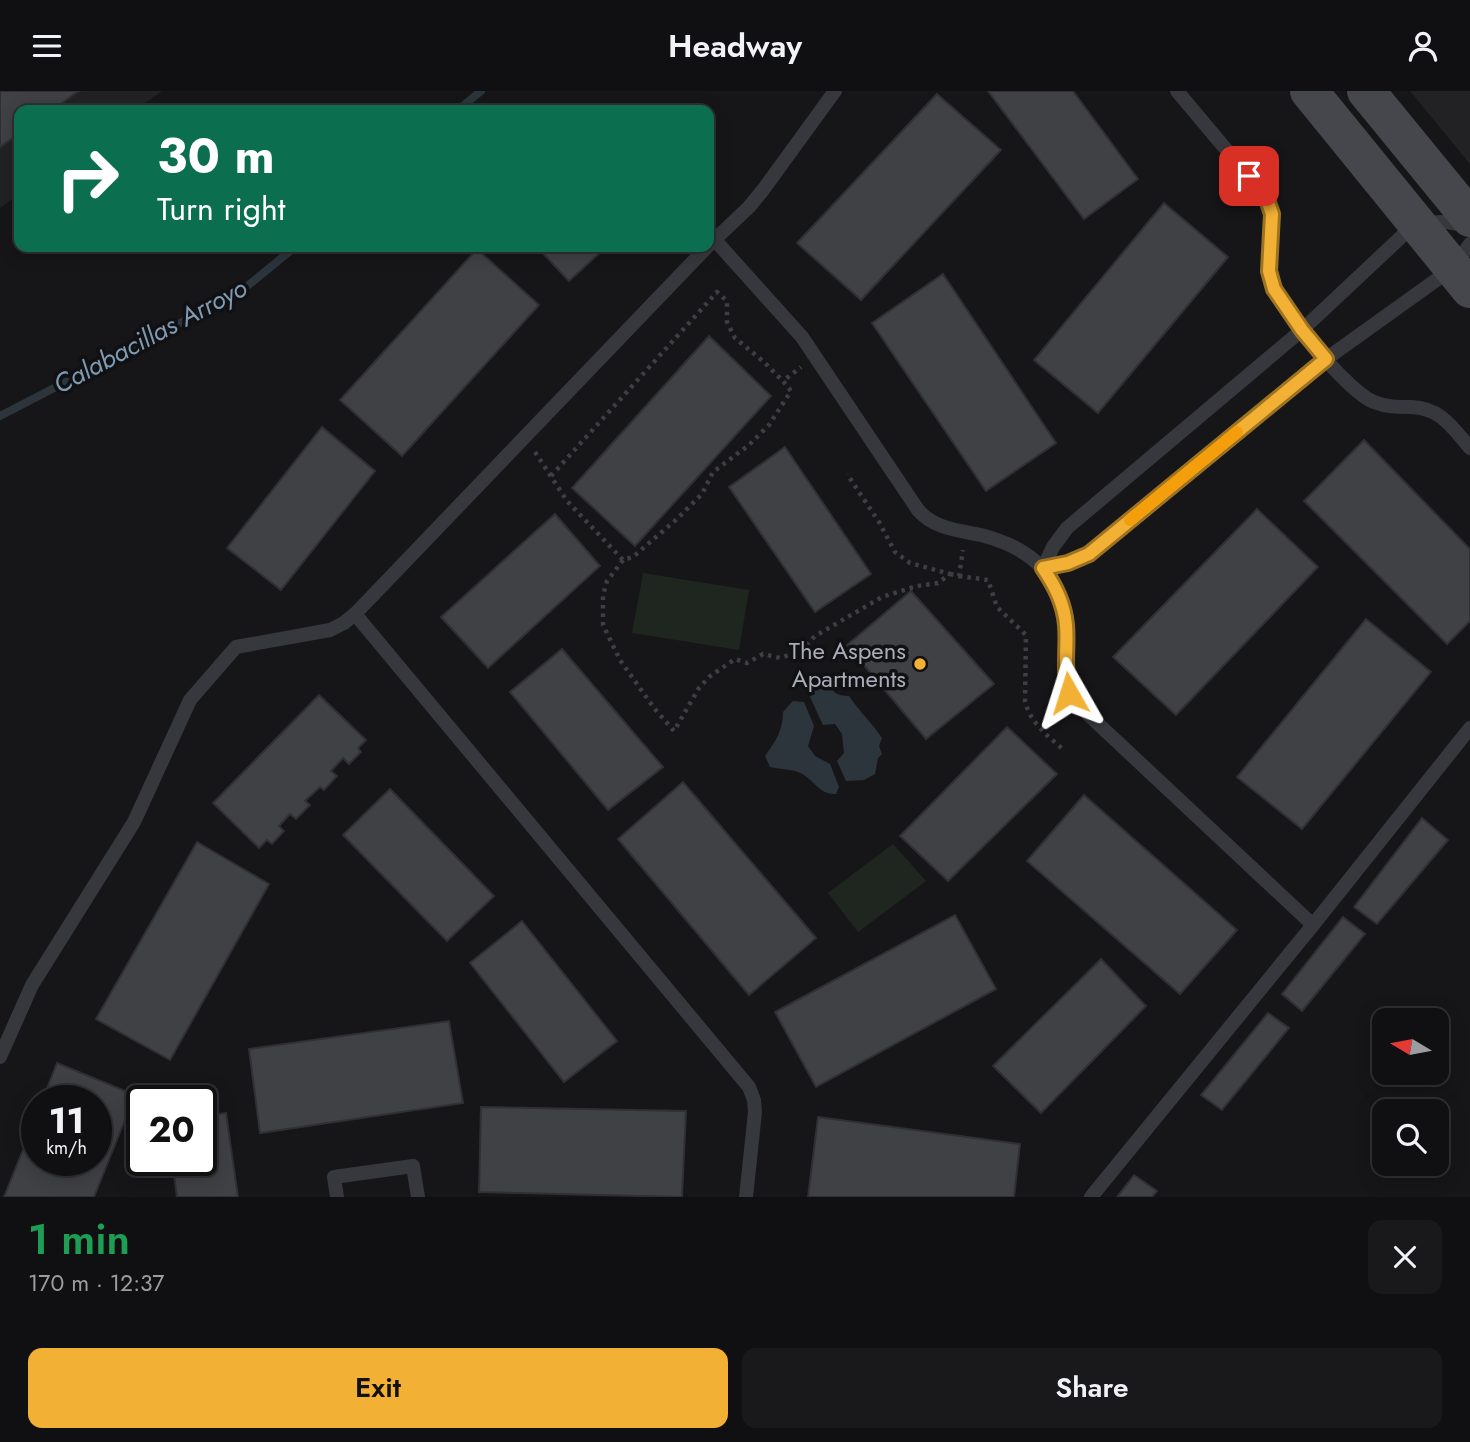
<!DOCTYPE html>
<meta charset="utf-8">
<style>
:root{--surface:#101012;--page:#19191b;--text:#f1f3f6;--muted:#9c9d9f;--line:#303032;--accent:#f2b134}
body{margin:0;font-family:Jost,sans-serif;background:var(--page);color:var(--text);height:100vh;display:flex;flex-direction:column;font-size:26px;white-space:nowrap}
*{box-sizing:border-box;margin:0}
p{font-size:23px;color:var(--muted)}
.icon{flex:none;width:38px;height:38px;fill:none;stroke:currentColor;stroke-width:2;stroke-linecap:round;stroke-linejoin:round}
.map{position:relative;height:1106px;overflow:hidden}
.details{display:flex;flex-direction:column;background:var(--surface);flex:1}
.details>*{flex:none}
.top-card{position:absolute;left:14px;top:14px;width:700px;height:147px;border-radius:14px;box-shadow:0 4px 18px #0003,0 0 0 2px var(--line);background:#0b6e4f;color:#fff;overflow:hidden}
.needle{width:46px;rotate:280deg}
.buttons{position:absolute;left:1372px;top:917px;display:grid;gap:14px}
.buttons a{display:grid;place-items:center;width:77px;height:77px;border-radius:14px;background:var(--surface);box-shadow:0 4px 18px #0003,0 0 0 2px var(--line);font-size:35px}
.speed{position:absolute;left:21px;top:994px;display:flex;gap:14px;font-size:35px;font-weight:700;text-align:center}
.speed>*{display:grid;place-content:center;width:91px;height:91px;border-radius:50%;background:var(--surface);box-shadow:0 4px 18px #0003,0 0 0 2px var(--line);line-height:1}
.speed small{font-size:18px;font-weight:400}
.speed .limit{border:4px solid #111;border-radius:10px;background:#fff;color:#111}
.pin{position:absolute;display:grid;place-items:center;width:60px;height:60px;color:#fff;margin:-30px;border-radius:14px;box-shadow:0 4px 10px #0006}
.me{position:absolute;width:77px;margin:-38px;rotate:354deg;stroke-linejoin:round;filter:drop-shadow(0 0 5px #0008)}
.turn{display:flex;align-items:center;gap:24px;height:147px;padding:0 28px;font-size:32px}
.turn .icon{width:91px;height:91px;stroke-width:2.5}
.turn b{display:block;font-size:49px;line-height:60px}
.round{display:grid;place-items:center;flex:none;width:74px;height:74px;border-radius:14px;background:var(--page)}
.head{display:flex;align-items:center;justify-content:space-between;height:119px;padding:0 28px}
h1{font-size:42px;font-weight:600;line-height:52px;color:#1e9e55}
.cta{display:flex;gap:14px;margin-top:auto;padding:14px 28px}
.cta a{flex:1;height:80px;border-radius:14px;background:var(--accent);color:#111;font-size:28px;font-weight:600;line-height:80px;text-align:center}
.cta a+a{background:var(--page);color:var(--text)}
header{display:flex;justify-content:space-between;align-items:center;height:91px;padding:0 28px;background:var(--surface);font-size:32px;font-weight:600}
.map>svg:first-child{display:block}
.built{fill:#222225}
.green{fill:#1e261f}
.water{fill:#2c353c}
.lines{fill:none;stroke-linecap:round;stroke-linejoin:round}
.stream{stroke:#2c353c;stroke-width:8}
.building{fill:#404145;stroke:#303034;stroke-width:2}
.path{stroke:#3d3f44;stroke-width:4.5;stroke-dasharray:3.5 5;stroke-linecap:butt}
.service{stroke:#37383d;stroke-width:14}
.secondary{stroke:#45474d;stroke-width:38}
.route-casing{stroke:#9d7322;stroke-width:18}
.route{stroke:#f2b134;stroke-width:12}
.slow{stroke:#f59e0b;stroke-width:12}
.poi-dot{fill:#f2b134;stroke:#111113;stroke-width:2.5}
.labels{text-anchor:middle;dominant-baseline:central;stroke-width:7;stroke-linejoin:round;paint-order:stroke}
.poi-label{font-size:24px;fill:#a8adb8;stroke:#111113;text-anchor:end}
.water-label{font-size:26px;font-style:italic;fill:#7f9bb3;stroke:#111113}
</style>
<header><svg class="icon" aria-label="menu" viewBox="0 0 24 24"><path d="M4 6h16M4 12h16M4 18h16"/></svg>Headway<svg class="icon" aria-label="person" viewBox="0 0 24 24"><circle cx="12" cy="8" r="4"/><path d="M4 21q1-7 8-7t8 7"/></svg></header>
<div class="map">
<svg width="1470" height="1106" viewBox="0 0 1470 1106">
<rect width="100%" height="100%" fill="#161618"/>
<g class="built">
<polygon points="0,0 162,0 135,19 19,19 19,103 0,117"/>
<polygon points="1410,0 1470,0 1470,73"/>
</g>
<g class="green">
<polygon points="643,482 749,499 739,559 632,542"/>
<polygon points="893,753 926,790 858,841 828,802"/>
</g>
<g class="water">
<path d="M818 592 827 593C834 602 838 605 849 605 859 620 872 632 882 647L879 655 882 663 878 667 875 683 864 689 846 690 837 670 844 662 842 643 835 633 823 634 810 606Z"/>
<path d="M793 610 804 611 814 635 808 655 815 665 830 673 839 696 836 703C818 704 814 687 798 681 790 678 779 678 770 676L765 665C776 650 783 639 783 621Z"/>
</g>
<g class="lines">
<g class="stream">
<polyline points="458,19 481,0"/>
<polyline points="0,325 240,201 295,156"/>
</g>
</g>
<g class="building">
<polygon points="0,0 79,0 52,19 19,19 19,43 0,56"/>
<polygon points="988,0 1073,0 1138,88 1084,128"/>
<polygon points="937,3 1001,59 861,209 797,152"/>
<polygon points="1164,112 1228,166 1098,322 1034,269"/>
<polygon points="537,156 606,156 569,190"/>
<polygon points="477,158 539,214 402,365 340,309"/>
<polygon points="943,183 1056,352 986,400 872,232"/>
<polygon points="709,245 771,305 635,455 572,397"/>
<polygon points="322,336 375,380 281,499 227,457"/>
<polygon points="1364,349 1470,458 1470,530 1447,553 1304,410"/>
<polygon points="785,356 871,483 815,521 729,396"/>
<polygon points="1257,418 1318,476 1176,624 1113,566"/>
<polygon points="555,423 600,475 488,577 441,526"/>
<polygon points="911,500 994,593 926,648 847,554"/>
<polygon points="1366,528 1431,581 1302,738 1237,686"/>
<polygon points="562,558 663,676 608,719 510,601"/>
<polygon points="319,604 366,649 358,657 361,661 349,673 343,667 331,680 337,685 324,699 320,696 305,710 310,714 296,728 290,723 279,735 284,740 272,753 267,749 259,757 213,712"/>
<polygon points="1007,636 1057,683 948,790 900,745"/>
<polygon points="683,691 816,847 749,904 618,748"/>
<polygon points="390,698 494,805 447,850 343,744"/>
<polygon points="1084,704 1237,839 1180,903 1027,770"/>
<polygon points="1422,727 1448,749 1377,833 1354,816"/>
<polygon points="197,751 269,793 170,969 96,928"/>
<polygon points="955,824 996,898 816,996 775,921"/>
<polygon points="1343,826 1365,843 1302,920 1282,903"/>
<polygon points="522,830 617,950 564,991 470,872"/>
<polygon points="1101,868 1146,915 1041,1022 993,975"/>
<polygon points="1268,922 1289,937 1222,1019 1201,1004"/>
<polygon points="449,930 463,1012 260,1042 249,958"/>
<polygon points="57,972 135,1004 94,1106 4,1106 37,1024 37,1069 96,1069 96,1010 42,1010"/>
<polygon points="481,1016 686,1020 682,1106 479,1101"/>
<polygon points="226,1022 238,1106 177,1106 172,1069 201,1069 201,1025"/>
<polygon points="818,1026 1020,1053 1014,1106 808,1106"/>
<polygon points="1134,1084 1157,1100 1152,1106 1117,1106"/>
</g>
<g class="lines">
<g class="path">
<polyline points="535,361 567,410 623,469 633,466 678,427 702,403 713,381 749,354 769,334 791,300 783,290 801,276"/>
<polyline points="551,385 717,201 727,210 727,231 735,247 764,271 783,290"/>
<polyline points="623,469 607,490 603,504 603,534 620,569 654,617 674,640 699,597 709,586 735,568 747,572 763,563 780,567 801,560 815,545 882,506 917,495 938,492 950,483 910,472 895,461 879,431 847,383"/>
<polyline points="950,483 959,485 963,459"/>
<path d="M959 485 988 489 997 516 1026 544 1025 610C1030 632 1049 646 1065 660"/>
</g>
<g class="service">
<path d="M1177 0 1266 106C1269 112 1272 119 1272 126 1273 144 1267 162 1269 180 1272 210 1346 300 1374 311 1386 316 1398 316 1411 316 1441 317 1452 336 1470 357"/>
<polyline points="1465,134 1446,131 1416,132 1302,239 1067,437 1053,456 1043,477 1068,472 1089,463 1326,268 1453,177 1470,153"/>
<path d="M714 148 802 246 918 419C935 438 957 439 981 444 1004 450 1026 459 1042 477 1066 503 1066 535 1065 568 1065 579 1064 590 1068 600 1070 605 1074 609 1078 614L1313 834"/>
<polyline points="709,154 749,116 763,99 835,0"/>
<polyline points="355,523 749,996 754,1009 755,1021 746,1106"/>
<polyline points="0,966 32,894 134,731 190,609 236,556 330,539 344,532 355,523 707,156"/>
<polyline points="337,1106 334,1086 413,1075 418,1106"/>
<polyline points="1091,1106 1313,834 1470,637"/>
</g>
<g class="secondary">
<polyline points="1309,0 1470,198"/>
<polyline points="1366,0 1470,127"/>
</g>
</g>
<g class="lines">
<g class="route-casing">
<path id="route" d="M1069 602C1063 579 1068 557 1066 534 1064 512 1055 495 1043 477L1068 472 1089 463 1326 268 1302 239 1274 198 1269 180 1272 123 1266 106 1249 85"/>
</g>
<use href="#route" class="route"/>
<polyline class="slow" points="1130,429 1237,341"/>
</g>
<circle class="poi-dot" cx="920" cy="573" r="7"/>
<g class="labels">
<g class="poi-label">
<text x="906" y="559">The Aspens<tspan x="906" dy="28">Apartments</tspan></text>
</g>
<g class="water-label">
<text transform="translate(150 245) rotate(-28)">Calabacillas Arroyo</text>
</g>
</g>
</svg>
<div class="buttons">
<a><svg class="needle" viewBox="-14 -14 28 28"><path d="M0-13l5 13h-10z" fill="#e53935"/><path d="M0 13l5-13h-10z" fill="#9c9d9f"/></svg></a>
<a><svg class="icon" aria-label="search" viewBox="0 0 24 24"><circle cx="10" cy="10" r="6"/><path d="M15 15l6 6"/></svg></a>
</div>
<div class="speed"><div>11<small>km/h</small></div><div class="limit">20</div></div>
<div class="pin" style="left:1249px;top:85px;background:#d93025"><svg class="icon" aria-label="arrive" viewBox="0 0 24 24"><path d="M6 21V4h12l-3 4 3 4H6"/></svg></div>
<svg class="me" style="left:1069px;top:602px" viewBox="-20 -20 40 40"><path d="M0-17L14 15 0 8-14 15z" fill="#f2b134" stroke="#fff" stroke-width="4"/></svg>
<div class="top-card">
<div class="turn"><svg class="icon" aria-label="right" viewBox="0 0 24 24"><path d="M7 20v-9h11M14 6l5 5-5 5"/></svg><div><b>30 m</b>Turn right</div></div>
</div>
</div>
<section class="details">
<div class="head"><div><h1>1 min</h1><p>170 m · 12:37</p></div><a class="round"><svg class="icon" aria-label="close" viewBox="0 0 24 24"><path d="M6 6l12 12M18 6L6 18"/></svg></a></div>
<div class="cta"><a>Exit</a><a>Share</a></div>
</section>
